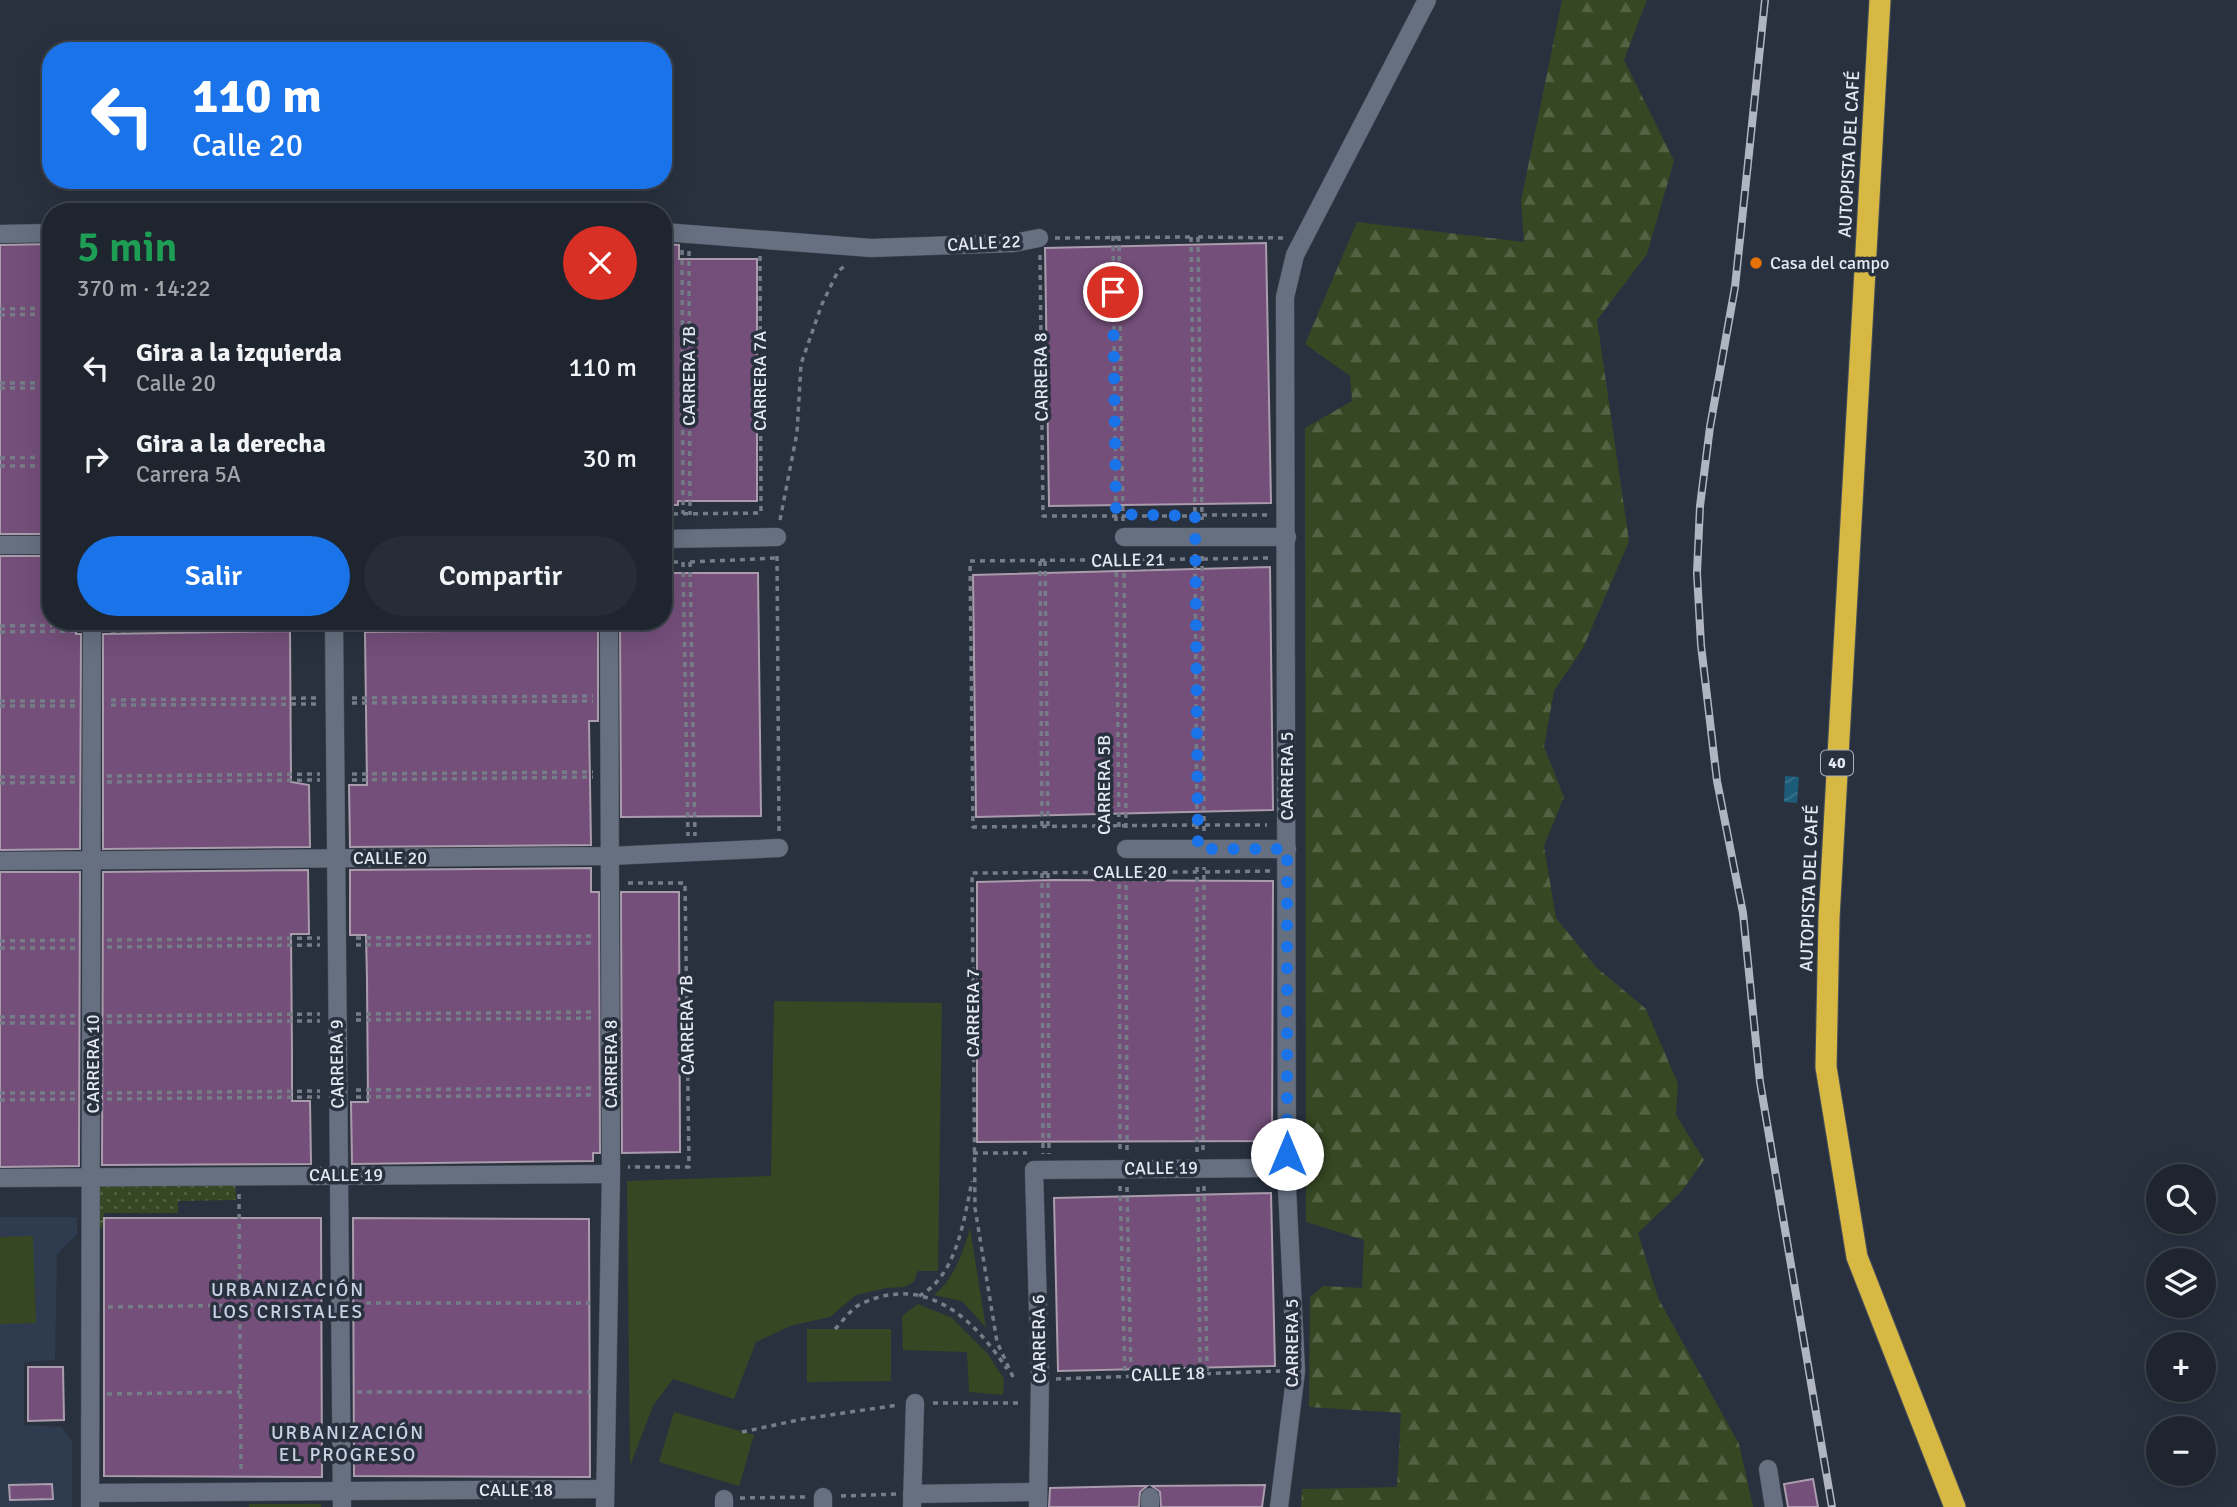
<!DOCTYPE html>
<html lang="es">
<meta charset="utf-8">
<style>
:root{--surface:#1f252f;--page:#272d37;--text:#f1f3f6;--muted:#a1a5aa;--line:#3c424b;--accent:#1a73e8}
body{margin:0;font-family:Signika,sans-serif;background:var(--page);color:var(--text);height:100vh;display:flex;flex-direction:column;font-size:26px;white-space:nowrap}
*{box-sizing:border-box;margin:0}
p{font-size:23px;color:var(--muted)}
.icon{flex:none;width:38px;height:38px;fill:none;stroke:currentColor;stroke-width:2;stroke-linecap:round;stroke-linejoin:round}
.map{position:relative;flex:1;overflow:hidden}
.panel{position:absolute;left:42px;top:203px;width:630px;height:427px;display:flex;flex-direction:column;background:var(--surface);border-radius:28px;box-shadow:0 7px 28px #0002,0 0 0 2px var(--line)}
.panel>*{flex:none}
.hud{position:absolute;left:42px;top:42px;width:630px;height:147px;border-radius:28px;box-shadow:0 7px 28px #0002,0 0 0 2px var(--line);background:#1a73e8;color:#fff;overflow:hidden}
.buttons{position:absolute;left:2146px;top:1164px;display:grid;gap:14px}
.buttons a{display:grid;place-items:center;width:70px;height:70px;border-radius:50%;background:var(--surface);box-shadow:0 7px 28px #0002,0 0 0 2px var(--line);font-size:35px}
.pin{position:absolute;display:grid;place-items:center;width:60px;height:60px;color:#fff;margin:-30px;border:4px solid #fff;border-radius:50%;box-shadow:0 2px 7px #0007}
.me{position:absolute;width:77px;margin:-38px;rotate:0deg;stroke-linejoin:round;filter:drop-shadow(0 0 5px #0008)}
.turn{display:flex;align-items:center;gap:24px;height:147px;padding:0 35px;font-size:32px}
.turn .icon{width:91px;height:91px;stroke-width:2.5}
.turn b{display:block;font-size:49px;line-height:60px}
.round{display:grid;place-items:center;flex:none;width:74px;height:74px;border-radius:37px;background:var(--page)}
.head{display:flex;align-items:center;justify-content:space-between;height:119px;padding:0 35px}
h1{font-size:42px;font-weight:600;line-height:52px;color:#1e9e55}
.button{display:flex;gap:14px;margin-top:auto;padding:14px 35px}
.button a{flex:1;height:80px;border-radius:42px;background:var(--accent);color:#fff;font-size:28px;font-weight:600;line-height:80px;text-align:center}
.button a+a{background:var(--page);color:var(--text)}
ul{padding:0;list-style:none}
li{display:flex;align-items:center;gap:21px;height:91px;padding:0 35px}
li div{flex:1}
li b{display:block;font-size:26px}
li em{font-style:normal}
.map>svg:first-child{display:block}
.built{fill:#2f3b4e}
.grass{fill:url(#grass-dots)}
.forest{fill:url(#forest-firs)}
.garden{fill:#354723}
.water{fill:url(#water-waves)}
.building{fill:#734f79;stroke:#aa9cac;stroke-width:2}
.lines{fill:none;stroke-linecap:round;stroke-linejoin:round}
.minor-casing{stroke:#484f5a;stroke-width:19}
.highway-casing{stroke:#484f5a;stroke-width:23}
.path{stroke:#767d89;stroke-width:3.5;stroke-dasharray:5 5;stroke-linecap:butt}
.minor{stroke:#667080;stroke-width:18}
.highway{stroke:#d6b842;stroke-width:21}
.rail-casing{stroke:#b0b6c1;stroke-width:8}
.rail{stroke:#29313f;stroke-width:5;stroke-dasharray:16;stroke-linecap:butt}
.route{stroke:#1a73e8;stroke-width:12;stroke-dasharray:0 21.6}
.food-dot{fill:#e8710a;stroke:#29313f;stroke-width:2.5}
.labels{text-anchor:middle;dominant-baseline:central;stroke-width:7;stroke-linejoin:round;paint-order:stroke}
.shield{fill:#29313f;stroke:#abb1bc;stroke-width:2}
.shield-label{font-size:16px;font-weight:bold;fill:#e3e8f1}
.street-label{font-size:18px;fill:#e3e8f1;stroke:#29313f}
.poi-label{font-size:18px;fill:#e3e8f1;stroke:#29313f;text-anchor:start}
.neighbourhood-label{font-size:19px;letter-spacing:2px;fill:#c7d3e4;stroke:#29313f}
</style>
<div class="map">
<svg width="2237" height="1507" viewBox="0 0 2237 1507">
<defs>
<pattern id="grass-dots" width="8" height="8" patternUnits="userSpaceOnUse" patternTransform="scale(1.75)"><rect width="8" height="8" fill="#354723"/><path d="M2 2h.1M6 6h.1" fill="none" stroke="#526243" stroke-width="1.8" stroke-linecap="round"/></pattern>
<pattern id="forest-firs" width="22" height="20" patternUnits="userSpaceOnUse" patternTransform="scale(1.75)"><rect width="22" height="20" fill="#354723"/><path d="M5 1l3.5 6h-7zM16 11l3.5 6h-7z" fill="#526243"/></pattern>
<pattern id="water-waves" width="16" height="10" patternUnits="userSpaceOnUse" patternTransform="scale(1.75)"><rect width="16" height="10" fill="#1b5c78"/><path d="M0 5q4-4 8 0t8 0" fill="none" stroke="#3c738c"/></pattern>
</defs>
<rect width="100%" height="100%" fill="#29313f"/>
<polygon class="built" points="0,1217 77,1217 77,1234 57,1254 55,1360 24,1362 24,1425 62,1427 72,1442 72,1507 0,1507"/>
<polygon class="grass" points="235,1179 236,1200 178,1201 178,1213 104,1213 102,1229 97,1229 98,1190 106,1181"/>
<polygon class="forest" points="1562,0 1647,0 1624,60 1674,161 1647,254 1597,320 1629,541 1583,648 1554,691 1544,747 1564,797 1544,846 1556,918 1596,967 1646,1009 1678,1084 1676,1115 1704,1160 1681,1192 1638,1233 1658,1298 1739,1444 1753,1507 1301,1507 1302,1489 1397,1487 1401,1413 1309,1407 1310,1297 1323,1286 1362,1288 1364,1240 1306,1222 1305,428 1352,401 1350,376 1305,344 1357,222 1524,242 1521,201"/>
<g class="garden">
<polygon points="774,1001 942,1003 938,1271 918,1271 914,1282 904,1287 887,1288 856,1295 830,1317 790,1326 756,1342 734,1399 673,1379 653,1406 630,1466 627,1181 771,1176"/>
<path d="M970 1228 986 1328 962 1301 934 1295C953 1281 964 1251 970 1228Z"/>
<polygon points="33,1236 36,1323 0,1324 0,1237"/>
<polygon points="918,1304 952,1318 988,1354 1004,1379 1003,1395 969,1392 967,1352 903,1350 902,1316"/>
<polygon points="807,1329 891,1329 891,1381 807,1382"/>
<polygon points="674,1412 754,1435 739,1486 659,1462"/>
<rect x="249" y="1504" width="72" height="3"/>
</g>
<polygon class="water" points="1785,776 1799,777 1797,803 1784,802"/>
<g class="building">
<polygon points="1266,243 1271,503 1049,506 1045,248"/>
<polygon points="51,244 51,534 0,534 0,245"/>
<polygon points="663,244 679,245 679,259 757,259 757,501 678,501 678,505 663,505"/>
<polygon points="0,556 51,556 51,621 76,621 76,634 81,634 80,849 0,850"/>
<polygon points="1270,567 1273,810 976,817 973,575"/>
<polygon points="663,573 758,573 761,816 621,817 620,621 663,621"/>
<polygon points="598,629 598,721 589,721 591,845 350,847 349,785 367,785 365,632"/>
<polygon points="290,631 291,782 309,785 310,847 103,849 103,634"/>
<polygon points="591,868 591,892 599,892 600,1153 593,1153 593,1161 352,1164 351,1102 368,1102 367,980 366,935 350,935 350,870"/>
<polygon points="308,870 309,934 291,934 292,1056 292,1101 310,1101 311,1164 102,1165 103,872"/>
<polygon points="0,872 80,872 79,1166 0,1167"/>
<polygon points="1053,880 1273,881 1272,1141 977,1142 977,882"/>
<polygon points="621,892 679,892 680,1152 622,1153"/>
<polygon points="1271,1193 1275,1366 1058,1371 1054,1198"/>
<polygon points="104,1218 321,1218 322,1477 104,1476"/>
<polygon points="353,1218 589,1219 590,1477 354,1476"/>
<polygon points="28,1367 63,1367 64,1420 28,1421"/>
<polygon points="1813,1479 1818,1507 1788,1507 1784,1484"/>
<polygon points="52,1484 53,1499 10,1500 9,1485"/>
<polygon points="1265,1485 1262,1507 1161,1507 1160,1492 1152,1486"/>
<polygon points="1137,1486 1147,1486 1140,1492 1139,1507 1049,1507 1050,1488"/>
</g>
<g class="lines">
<g class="minor-casing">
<g id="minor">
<polyline points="663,232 871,248 1014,243 1039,238"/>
<polyline points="0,234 51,233"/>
<polyline points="1124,537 1287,537"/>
<polyline points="663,539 777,537"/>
<polyline points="0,545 51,545"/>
<polyline points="334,621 342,1507"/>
<polyline points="1126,849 1287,849"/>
<polyline points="0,861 610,856 779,848"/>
<polyline points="0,1178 611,1174"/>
<polyline points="1768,1469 1774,1507"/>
<polyline points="91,1493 605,1489"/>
<polyline points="912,1494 1038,1492"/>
<polyline points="823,1497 823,1507"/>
<polyline points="1150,1497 1150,1507"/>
<polyline points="724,1499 724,1507"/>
<polyline points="90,1507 92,621"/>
<polyline points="605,1507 611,1174 609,621"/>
<polyline points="912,1507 915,1403"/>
<polyline points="1038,1507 1040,1380 1034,1170 1287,1168"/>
<polyline points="1279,1507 1296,1371 1287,1188 1285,297 1295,255 1427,0"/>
</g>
</g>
<g class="highway-casing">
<polyline id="highway" points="1880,0 1829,918 1826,1067 1857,1257 1955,1507"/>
</g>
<g class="path">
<polyline points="1113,236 1116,524"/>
<polyline points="1119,236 1123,521"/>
<polyline points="1191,237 1195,518"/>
<polyline points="1198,237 1202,520"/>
<polyline points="1198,237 1285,238"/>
<polyline points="1055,238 1190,237"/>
<polyline points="682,250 683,514"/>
<polyline points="689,251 690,515"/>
<polyline points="1040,255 1043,516 1194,516"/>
<polyline points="0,309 51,308"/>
<polyline points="0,315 51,314"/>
<polyline points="0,383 51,383"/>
<polyline points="0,388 51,388"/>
<polyline points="0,458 51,457"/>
<polyline points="0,466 51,466"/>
<polyline points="663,514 761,513 760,256"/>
<polyline points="1202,515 1268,515"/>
<polyline points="780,520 797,433 801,364 822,304 838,271 846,265"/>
<polyline points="1116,552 1119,832"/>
<polyline points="1124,553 1126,833"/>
<polyline points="1195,554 1197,833"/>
<polyline points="777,556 779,832"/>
<polyline points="1202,556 1204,831"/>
<polyline points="1195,559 970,561 973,827 1197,825"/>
<polyline points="1203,559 1269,558"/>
<polyline points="1040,561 1042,827"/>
<polyline points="1045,561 1048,828"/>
<polyline points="663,562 682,562"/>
<polyline points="683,562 688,836"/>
<polyline points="690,562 695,836"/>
<polyline points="690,562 777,558"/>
<polyline points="352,622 468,621"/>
<polyline points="111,625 316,623"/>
<polyline points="0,626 75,625"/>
<polyline points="352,629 593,626"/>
<polyline points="111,631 316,629"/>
<polyline points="0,632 75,631"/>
<polyline points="352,698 593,696"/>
<polyline points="111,700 316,698"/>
<polyline points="0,701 75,701"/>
<polyline points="352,703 593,701"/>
<polyline points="111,705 316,704"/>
<polyline points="0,706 75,706"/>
<polyline points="352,774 593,772"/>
<polyline points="107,776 320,774"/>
<polyline points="0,777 75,777"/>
<polyline points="352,780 593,777"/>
<polyline points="107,782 320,780"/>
<polyline points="0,783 75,782"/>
<polyline points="1205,825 1267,825"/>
<polyline points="1119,864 1120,1154"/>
<polyline points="1126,865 1127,1151"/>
<polyline points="1205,872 1271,871"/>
<polyline points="1042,873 1043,1154"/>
<polyline points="1048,873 1049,1154"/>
<polyline points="628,883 685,883 689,1167 628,1167"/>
<polyline points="356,938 593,936"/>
<polyline points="107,940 320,938"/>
<polyline points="0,941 75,940"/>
<polyline points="356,945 593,943"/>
<polyline points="107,947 320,945"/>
<polyline points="0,948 75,948"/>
<polyline points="356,1014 593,1012"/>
<polyline points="107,1016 320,1014"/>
<polyline points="0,1017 75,1016"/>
<polyline points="356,1020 593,1018"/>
<polyline points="107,1022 320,1021"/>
<polyline points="0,1023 75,1023"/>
<polyline points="356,1090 593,1088"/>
<polyline points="0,1093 75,1093"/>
<polyline points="107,1093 320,1091"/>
<polyline points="356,1097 593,1095"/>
<polyline points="107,1099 320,1097"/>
<polyline points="0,1100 75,1099"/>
<polyline points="1203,1150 1204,867"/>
<polyline points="1197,1152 1197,865"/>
<polyline points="973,1153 1027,1153"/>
<polyline points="1120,1186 1125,1376"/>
<polyline points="1204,1186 1207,1373"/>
<polyline points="1127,1187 1131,1376"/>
<polyline points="1198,1187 1200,1373"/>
<polyline points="239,1194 241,1473"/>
<path d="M919 1296C957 1276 964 1219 972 1181"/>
<polyline points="356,1303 590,1303"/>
<polyline points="108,1307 324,1304"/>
<path d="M835 1329C843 1321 852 1307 863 1303 927 1274 974 1319 1007 1369"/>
<polyline points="1013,1377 997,1342 975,1208 972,873 1197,872"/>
<polyline points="1056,1379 1280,1371"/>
<polyline points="357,1392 590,1392"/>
<polyline points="107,1394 240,1392"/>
<polyline points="933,1403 1023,1403"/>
<polyline points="742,1432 803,1419 898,1405"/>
<polyline points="841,1496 897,1494"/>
<polyline points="740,1498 806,1497"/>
</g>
<use href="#minor" class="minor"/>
<use href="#highway" class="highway"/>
<g class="rail-casing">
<polyline id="rail" points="1765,0 1735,287 1710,427 1700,506 1697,573 1701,645 1717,781 1743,913 1760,1082 1832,1507"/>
</g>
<use href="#rail" class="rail"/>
</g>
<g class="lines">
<polyline class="route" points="1113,292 1116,514 1195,516 1198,849 1287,849 1287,1154"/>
</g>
<circle class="food-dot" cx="1756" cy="263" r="7"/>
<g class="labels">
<rect class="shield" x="1821" y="750.5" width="32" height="25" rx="5"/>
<g class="shield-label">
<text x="1837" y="763">40</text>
</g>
<g class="street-label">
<text transform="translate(1849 154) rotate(-87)">AUTOPISTA DEL CAFÉ</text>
<text transform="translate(984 243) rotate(-3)">CALLE 22</text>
<text transform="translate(689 376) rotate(-90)">CARRERA 7B</text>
<text transform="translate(1041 377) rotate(-91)">CARRERA 8</text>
<text transform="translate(760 381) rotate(-90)">CARRERA 7A</text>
<text transform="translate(1128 560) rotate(-1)">CALLE 21</text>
<text transform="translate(1287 776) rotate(-90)">CARRERA 5</text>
<text transform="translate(1104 785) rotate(-90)">CARRERA 5B</text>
<text x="390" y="858">CALLE 20</text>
<text x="1130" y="872">CALLE 20</text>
<text transform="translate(1809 888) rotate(-88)">AUTOPISTA DEL CAFÉ</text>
<text transform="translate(973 1013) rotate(-90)">CARRERA 7</text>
<text transform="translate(687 1025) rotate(-91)">CARRERA 7B</text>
<text transform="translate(93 1064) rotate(-90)">CARRERA 10</text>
<text transform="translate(337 1064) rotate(-91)">CARRERA 9</text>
<text transform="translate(611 1064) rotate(-90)">CARRERA 8</text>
<text transform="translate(1161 1168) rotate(-1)">CALLE 19</text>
<text x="346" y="1175">CALLE 19</text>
<text transform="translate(1039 1339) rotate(-91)">CARRERA 6</text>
<text transform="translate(1292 1343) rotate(-90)">CARRERA 5</text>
<text transform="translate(1168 1374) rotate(-2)">CALLE 18</text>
<text x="516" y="1490">CALLE 18</text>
</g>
<g class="poi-label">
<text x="1770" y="263">Casa del campo</text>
</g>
<g class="neighbourhood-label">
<text x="288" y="1290">URBANIZACIÓN<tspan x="288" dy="22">LOS CRISTALES</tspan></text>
<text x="348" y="1433">URBANIZACIÓN<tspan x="348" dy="22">EL PROGRESO</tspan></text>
</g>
</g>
</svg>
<div class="buttons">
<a><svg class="icon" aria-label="search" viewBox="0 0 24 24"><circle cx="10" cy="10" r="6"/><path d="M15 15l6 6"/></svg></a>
<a><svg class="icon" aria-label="layers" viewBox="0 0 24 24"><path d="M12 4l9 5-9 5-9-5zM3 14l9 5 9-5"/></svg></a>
<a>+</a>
<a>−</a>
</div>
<div class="pin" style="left:1113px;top:292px;background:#d93025"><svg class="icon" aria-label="arrive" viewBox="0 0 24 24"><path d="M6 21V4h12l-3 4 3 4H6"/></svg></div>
<svg class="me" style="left:1287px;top:1154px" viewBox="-20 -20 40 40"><circle r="19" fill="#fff"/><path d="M0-13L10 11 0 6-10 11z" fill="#1a73e8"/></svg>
<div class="hud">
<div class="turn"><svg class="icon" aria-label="left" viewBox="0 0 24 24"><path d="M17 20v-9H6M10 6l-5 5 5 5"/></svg><div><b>110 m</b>Calle 20</div></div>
</div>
<section class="panel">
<div class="head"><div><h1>5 min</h1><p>370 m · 14:22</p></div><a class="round" style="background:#d93025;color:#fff"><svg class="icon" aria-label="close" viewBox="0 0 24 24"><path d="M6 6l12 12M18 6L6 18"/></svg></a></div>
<ul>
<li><svg class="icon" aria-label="left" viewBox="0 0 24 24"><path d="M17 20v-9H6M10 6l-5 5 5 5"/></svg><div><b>Gira a la izquierda</b><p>Calle 20</p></div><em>110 m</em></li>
<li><svg class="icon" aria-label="right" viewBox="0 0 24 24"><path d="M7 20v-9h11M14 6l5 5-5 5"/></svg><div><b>Gira a la derecha</b><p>Carrera 5A</p></div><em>30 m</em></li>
</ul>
<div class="button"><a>Salir</a><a>Compartir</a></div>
</section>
</div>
